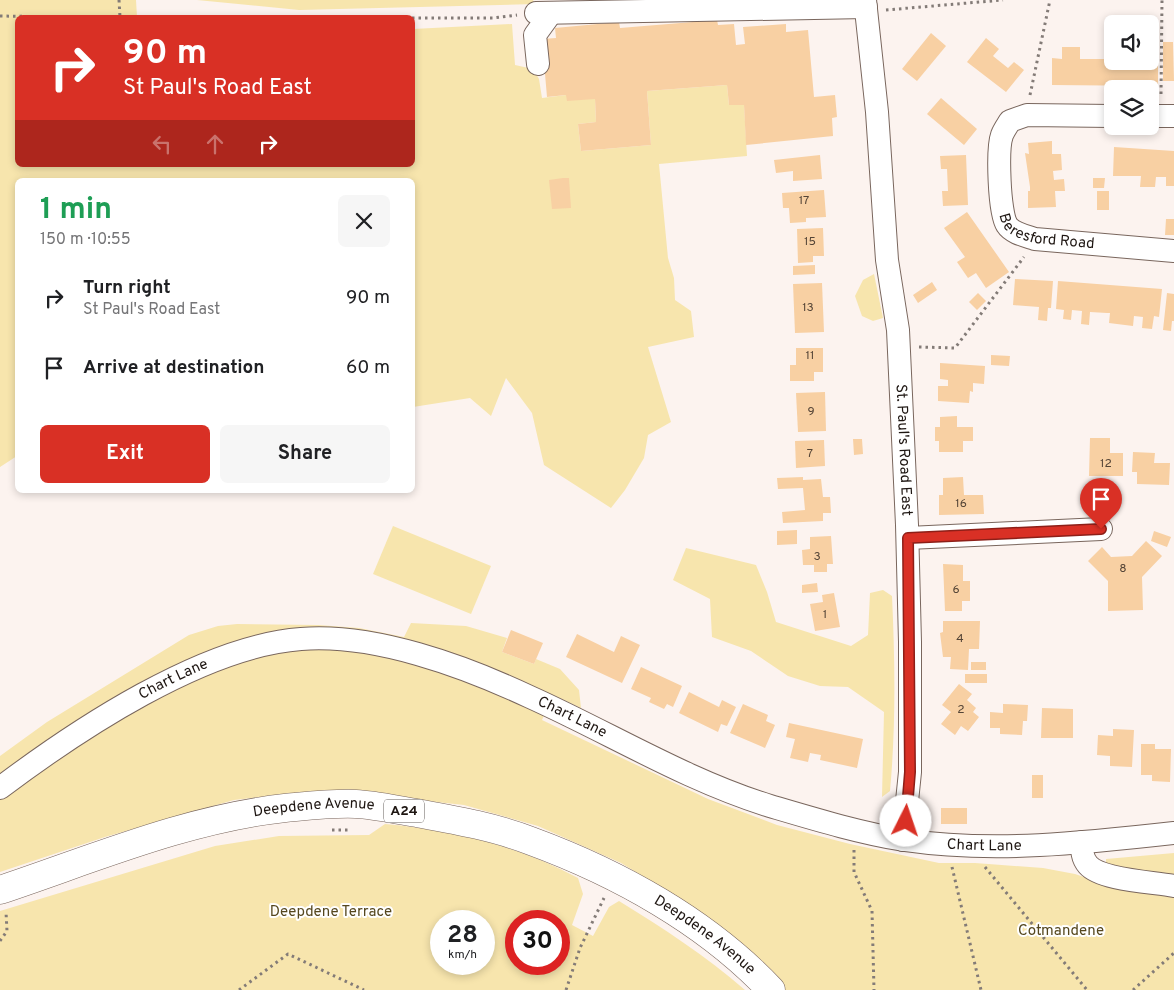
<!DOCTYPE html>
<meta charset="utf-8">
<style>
:root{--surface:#fff;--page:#f6f6f6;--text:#202124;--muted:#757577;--accent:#d93025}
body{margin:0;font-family:Overpass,sans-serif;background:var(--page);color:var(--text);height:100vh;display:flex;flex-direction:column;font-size:19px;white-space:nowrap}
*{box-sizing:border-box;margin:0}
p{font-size:16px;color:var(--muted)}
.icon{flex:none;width:28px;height:28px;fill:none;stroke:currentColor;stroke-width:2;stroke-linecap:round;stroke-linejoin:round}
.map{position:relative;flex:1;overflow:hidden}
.details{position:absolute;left:15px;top:178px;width:400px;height:315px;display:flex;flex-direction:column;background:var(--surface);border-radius:8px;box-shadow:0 2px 8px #0003}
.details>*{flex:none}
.hud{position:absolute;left:15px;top:15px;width:400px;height:152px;border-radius:8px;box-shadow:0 2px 8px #0003;background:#d93025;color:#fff;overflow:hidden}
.controls{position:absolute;left:1104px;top:15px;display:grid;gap:10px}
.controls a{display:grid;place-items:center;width:55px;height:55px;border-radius:8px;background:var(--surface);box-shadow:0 2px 8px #0003;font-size:25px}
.speed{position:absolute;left:430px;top:910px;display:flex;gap:10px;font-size:25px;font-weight:700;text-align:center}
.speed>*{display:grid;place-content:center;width:65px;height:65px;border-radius:50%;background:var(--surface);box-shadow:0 2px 8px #0003;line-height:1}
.speed small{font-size:12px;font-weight:400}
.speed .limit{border:8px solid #d22;background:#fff;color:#111}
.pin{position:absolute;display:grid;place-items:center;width:42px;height:42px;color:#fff;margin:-51px -21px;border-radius:50% 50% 50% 0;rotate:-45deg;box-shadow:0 0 5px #0007}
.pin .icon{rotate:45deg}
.me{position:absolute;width:55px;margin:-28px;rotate:4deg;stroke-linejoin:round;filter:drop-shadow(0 0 4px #0008)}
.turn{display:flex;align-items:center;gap:18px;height:105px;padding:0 25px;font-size:22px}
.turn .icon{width:65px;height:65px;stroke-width:2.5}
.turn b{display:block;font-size:35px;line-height:42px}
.lanes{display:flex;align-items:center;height:48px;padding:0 25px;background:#0003;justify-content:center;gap:25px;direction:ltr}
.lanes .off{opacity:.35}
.round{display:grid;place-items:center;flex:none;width:52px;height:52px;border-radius:8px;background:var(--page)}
.head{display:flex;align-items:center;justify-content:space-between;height:85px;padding:0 25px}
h1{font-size:30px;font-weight:700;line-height:38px;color:#1e9e55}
.button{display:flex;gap:10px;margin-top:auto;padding:10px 25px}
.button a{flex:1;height:58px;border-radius:8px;background:var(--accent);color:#fff;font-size:20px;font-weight:700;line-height:58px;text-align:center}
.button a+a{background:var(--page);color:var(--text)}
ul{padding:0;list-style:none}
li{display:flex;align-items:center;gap:15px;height:70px;padding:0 25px}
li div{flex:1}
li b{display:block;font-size:19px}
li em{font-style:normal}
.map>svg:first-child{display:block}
.green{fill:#f7e5ad;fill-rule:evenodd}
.building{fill:#f8d0a3}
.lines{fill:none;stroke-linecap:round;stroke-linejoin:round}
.minor-casing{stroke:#79665d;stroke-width:24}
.highway-casing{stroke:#79665d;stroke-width:29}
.path{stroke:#837b77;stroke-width:3;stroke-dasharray:2.5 4;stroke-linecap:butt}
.minor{stroke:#fff;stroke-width:22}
.highway{stroke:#fff;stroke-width:28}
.route-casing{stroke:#8d1f18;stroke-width:12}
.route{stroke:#d93025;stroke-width:9}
.labels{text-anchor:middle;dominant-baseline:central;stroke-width:4;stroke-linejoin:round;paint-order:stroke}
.number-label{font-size:12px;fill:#544436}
.shield{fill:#fff;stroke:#625c59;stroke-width:1}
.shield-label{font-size:14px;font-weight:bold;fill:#1e1612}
.street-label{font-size:15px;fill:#1e1612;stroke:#fff}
.park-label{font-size:15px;fill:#55471e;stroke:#fff}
</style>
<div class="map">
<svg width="1174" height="990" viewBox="0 0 1174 990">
<rect width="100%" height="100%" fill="#fcf3ef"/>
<g class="green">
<polygon points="0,0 136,0 137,17 18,18 18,165 412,165 413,29 512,24 515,65 533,69 539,79 542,98 566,95 595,99 596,122 578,124 581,151 651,145 647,91 727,85 729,105 744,105 747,156 659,164 668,258 674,278 675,300 691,311 694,337 648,347 671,422 648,435 644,458 625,490 611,508 544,465 532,413 506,378 491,416 470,398 413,407 412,180 18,180 17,456 0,467"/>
<polygon points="197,0 533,0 535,4 299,10"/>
<polygon points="874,274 883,318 873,321 862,316 855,296 863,280"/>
<polygon points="393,526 491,566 471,614 373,574"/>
<path d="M686 548 756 565 767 592 776 622 851 646 868 635 870 593 883 590 892 596C895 661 896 726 890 791L882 797 884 712 848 687 820 686 788 676 751 651 712 637 710 599 673 580Z"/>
<polygon points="411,623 466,626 507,638 502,652 534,664 536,659 560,669 579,690 581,708 553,695 542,720 708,799 777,825 850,844 939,863 975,863 1043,868 1075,874 1099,882 1106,865 1106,859 1174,853 1174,990 784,990 695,908 621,863 538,826 464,805 372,795 307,792 234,800 105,837 0,872 0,756 47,722 189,635 218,626 237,624 318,625 359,628 404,637"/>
<path d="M385 824C451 830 520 846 578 878L583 894 572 925 593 936 609 907 619 901C663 928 706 956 745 990H0V911L215 846 279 836 369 835ZM441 921H484V964H441ZM516 921H559V964H516Z"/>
</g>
<g class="building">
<polygon points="717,20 718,25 734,24 736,45 745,44 743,27 786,24 786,32 808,30 814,97 835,95 837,117 832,118 833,136 746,145 744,105 729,105 727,85 647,91 651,145 581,151 578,124 596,122 595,99 567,101 566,95 547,97 542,39 556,38 555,28 619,22 620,28"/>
<polygon points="931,33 946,46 917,81 902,69"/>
<polygon points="986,38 999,49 993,56 1008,68 1014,62 1024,70 1006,92 967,62"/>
<polygon points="1163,42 1173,42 1174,81 1163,81"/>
<polygon points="1062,47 1080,47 1080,59 1112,59 1112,61 1158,60 1158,86 1052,85 1052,58 1062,59"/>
<polygon points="941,98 977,129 964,145 927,114"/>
<polygon points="1052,141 1052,154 1061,154 1062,170 1053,171 1054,180 1064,179 1065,191 1055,191 1056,207 1028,208 1028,191 1030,191 1030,187 1025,153 1029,154 1028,143"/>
<polygon points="1114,147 1174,151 1174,186 1166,186 1166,177 1156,177 1155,187 1140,187 1141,176 1113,176"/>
<polygon points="820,155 822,179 793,181 793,171 776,173 774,160"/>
<polygon points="966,155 968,205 943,206 942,191 948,191 947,169 941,169 940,156"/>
<polygon points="563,178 569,178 571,208 552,209 549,180"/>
<polygon points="1093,178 1105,178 1104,188 1093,188"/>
<polygon points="824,190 826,217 806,218 806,222 790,223 789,208 783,208 782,193"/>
<rect x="1097" y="191" width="12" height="19"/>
<polygon points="967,212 1009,272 986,288 976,273 968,278 957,262 965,257 944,228"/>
<polygon points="1166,219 1174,219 1174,235 1165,235"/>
<polygon points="823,228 824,256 813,256 813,262 798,263 797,229"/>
<polygon points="815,265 815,274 793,275 793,266"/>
<polygon points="1015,279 1053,281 1051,308 1048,308 1047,321 1038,320 1039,307 1013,305"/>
<polygon points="1058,281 1162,289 1159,317 1154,316 1152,329 1142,328 1143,317 1134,316 1133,326 1109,323 1110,313 1107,313 1090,312 1089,325 1081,324 1082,311 1072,310 1071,320 1063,319 1064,310 1056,309"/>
<polygon points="932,282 937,290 918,303 913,295"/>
<polygon points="822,283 824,332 795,333 793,284"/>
<polygon points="978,293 986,301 977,310 969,302"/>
<polygon points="1167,293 1174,294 1174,321 1172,321 1171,331 1163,330"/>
<polygon points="796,348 823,348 823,372 814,372 814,381 790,381 790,365 796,365"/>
<polygon points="991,355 1010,356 1009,366 991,365"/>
<polygon points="940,363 985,366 984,384 973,383 973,392 970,391 969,403 938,401 938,386 948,386 948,380 940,379"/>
<polygon points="825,392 826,431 798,432 796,393"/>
<polygon points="957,416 957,427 973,427 973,441 963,441 963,452 939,452 939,441 935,441 935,427 940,427 940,417"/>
<polygon points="1090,438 1110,438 1110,453 1123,453 1123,476 1089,476"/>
<polygon points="853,439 862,439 863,454 854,455"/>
<polygon points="824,440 825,466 796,468 795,441"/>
<polygon points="1133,452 1155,453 1154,463 1170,463 1169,485 1137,484 1137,472 1132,472"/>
<polygon points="803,477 803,480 821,479 823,497 830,497 831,513 823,513 823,521 783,523 782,512 805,510 803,488 778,489 777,478"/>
<polygon points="963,477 964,495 983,495 984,514 939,515 939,495 943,495 943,478"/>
<polygon points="797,530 797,544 777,545 777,531"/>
<polygon points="1154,531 1171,537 1167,547 1151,541"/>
<polygon points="831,536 833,564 827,564 827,572 814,572 814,565 803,565 802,550 810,549 810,537"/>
<polygon points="1146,541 1162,556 1142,577 1143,610 1108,611 1108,581 1088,561 1102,547 1111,557 1132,556"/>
<polygon points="943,564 963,565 963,581 970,581 970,601 962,601 962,611 945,611"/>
<polygon points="817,583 818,592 802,593 802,585"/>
<polygon points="834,593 840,627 815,631 810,604 823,602 822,595"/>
<polygon points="943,621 980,621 979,649 969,649 968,670 950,669 951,657 943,657 940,633 943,632"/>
<polygon points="511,630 543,643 534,664 502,652"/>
<polygon points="577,634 614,652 621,636 640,645 622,683 566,657"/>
<rect x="971" y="662" width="15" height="8"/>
<polygon points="641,667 682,686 673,707 667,704 664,709 649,702 651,698 631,689"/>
<rect x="965" y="674" width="22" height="9"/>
<polygon points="959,684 972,694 967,700 976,708 973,712 979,717 968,731 961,726 955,735 941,724 951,712 942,705"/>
<polygon points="689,692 719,707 722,700 736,707 727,726 721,724 718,732 679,713"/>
<polygon points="743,704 768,715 766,721 775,725 765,748 730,733"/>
<polygon points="1003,704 1028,705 1027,721 1023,721 1022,735 1000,734 1000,728 990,728 990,712 1003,713"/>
<polygon points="1042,708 1073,709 1073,738 1041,738"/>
<polygon points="789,723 863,739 857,768 820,760 821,755 810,753 808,762 790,758 795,739 786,737"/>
<polygon points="1113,729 1134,730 1132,767 1110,766 1110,756 1097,755 1098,735 1113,736"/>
<polygon points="1141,744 1155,744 1155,749 1171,749 1170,782 1152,781 1152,775 1141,775"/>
<rect x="1032" y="775" width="11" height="23"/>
<rect x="941" y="808" width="26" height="16"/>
</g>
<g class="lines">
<g class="minor-casing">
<g id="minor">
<path id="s1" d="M865 0 877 112 887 260 898 330 907 525 910 642V772L903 840"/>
<polyline points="536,13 866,7"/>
<polyline points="538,64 535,35 551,13"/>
<path id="s2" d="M1112 116 1027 115 1010 121C1007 126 1004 130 1002 135 997 149 999 213 1007 225 1012 233 1026 236 1035 239L1174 251"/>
<polyline points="1150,116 1174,116"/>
<polyline points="908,538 1101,529"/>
<path id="s3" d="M0 788C77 730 203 646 301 639 374 633 464 666 530 697 610 733 686 780 770 806 814 819 860 833 904 840 993 853 1085 843 1174 833"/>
<path d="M1082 842C1082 851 1082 858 1088 865 1101 880 1153 882 1174 886"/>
</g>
</g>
<g class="highway-casing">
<g id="highway">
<path id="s4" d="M0 890C93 859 186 819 285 808 307 806 332 803 356 804 376 805 397 810 417 813 455 820 495 827 531 841 618 873 707 922 771 990"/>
</g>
</g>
<g class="path">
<polyline points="119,0 120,17"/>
<polyline points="886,10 1003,0"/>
<polyline points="0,16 125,18"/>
<polyline points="412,18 493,18 517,15"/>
<polyline points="1161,94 1162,0"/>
<polyline points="1030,95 1050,0"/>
<polyline points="919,347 955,348 1024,257"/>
<polyline points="332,830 351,830"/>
<polyline points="854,850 854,872 872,911 874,990"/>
<polyline points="952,867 981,990"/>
<polyline points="985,867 1087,990"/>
<polyline points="0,941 7,931 6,912"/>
<polyline points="239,990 288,954 364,990"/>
<polyline points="566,990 580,948 604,898"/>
<polyline points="1133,990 1174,953"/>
</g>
<use href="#minor" class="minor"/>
<use href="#highway" class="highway"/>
</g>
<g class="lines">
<g class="route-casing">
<polyline id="route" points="906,821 910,772 908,538 1101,529"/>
</g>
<use href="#route" class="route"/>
</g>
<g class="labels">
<g class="number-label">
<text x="804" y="201">17</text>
<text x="810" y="242">15</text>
<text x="808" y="308">13</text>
<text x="810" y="356">11</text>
<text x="811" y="412">9</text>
<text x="810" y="454">7</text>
<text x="1106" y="464">12</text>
<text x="961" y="504">16</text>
<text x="817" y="557">3</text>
<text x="1123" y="569">8</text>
<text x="956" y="590">6</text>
<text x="825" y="615">1</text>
<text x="960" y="639">4</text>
<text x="961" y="710">2</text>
</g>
<rect class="shield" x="384" y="799.5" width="40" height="23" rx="4"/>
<g class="shield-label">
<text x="404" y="811">A24</text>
</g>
<g class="street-label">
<text stroke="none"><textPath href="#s2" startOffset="250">Beresford Road</textPath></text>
<text stroke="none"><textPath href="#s1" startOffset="452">St. Paul's Road East</textPath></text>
<text stroke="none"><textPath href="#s3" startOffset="205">Chart Lane</textPath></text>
<text stroke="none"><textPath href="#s3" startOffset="625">Chart Lane</textPath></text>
<text stroke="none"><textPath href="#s4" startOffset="326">Deepdene Avenue</textPath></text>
<text stroke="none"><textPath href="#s3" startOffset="1061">Chart Lane</textPath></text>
<text stroke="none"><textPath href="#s4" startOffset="746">Deepdene Avenue</textPath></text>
</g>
<g class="park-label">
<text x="331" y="912">Deepdene Terrace</text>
<text x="1061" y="931">Cotmandene</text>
</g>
</g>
</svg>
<div class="controls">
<a><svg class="icon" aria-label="sound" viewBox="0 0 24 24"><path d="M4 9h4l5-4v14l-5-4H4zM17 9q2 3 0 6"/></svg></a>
<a><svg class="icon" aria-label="layers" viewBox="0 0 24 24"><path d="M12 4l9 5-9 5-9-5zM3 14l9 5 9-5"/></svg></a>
</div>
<div class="speed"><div>28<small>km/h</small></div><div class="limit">30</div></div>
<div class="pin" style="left:1101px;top:529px;background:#d93025"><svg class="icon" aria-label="arrive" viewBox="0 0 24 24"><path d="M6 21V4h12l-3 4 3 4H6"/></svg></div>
<svg class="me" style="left:906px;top:821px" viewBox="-20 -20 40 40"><circle r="19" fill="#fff"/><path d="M0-13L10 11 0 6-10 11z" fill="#d93025"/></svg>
<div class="hud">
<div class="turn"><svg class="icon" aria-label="right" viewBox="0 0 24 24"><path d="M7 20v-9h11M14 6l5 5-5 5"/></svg><div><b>90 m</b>St Paul's Road East</div></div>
<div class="lanes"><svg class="icon off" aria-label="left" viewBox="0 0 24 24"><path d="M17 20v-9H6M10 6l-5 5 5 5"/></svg><svg class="icon off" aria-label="ahead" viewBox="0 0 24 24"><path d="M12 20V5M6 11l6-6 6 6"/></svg><svg class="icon" aria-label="right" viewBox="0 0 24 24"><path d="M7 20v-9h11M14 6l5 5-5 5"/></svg></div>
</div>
<section class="details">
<div class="head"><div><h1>1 min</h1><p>150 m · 10:55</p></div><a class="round"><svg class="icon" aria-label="close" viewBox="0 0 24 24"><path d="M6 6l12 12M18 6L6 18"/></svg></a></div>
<ul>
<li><svg class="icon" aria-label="right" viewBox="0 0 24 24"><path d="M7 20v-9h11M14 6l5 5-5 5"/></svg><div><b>Turn right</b><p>St Paul's Road East</p></div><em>90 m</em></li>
<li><svg class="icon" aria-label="arrive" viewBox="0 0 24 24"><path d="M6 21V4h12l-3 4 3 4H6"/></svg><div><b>Arrive at destination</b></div><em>60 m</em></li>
</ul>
<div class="button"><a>Exit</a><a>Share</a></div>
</section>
</div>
